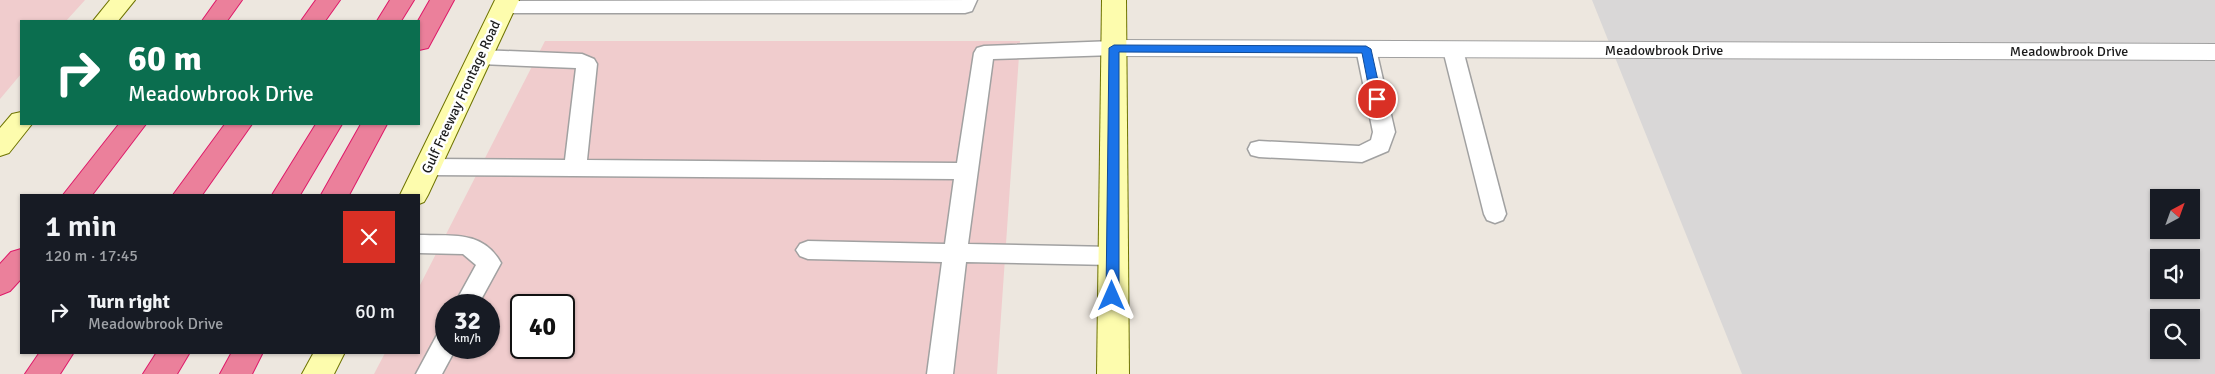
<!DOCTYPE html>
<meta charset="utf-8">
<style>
:root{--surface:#171b24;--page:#20242c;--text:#f1f3f6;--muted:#9ea1a6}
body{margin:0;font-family:Signika,sans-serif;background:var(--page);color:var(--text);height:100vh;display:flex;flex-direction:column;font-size:19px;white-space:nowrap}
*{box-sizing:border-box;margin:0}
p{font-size:16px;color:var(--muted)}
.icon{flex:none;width:28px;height:28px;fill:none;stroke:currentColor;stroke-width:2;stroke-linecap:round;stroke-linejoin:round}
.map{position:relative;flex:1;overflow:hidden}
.sheet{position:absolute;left:20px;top:194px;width:400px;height:160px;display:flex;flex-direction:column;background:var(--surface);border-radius:0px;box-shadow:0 1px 4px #0004}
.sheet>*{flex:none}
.guide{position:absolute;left:20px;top:20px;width:400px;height:105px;border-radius:0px;box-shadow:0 1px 4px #0004;background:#0b6e4f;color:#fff;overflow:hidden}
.needle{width:32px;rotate:41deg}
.fabs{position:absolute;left:2150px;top:189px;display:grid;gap:10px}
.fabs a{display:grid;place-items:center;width:50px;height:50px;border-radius:0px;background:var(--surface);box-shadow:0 1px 4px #0004;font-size:25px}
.speed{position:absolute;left:435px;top:294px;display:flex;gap:10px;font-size:25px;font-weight:700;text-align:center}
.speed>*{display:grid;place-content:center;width:65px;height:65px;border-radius:50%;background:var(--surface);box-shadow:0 1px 4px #0004;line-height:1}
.speed small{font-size:12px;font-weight:400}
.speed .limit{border:2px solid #111;border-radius:8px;background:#fff;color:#111}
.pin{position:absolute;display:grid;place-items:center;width:42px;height:42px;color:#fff;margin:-21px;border:2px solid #fff;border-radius:50%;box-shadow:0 1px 5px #0007}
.me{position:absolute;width:55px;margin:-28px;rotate:0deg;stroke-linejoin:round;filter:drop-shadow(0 0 4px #0008)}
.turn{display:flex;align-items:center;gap:18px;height:105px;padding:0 25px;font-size:22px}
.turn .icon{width:65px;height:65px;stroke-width:2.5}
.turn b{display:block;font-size:35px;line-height:42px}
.round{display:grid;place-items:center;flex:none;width:52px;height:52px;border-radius:0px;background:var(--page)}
.headline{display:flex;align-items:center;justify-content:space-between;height:85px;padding:0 25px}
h1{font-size:30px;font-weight:600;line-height:38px}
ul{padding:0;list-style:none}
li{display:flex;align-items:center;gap:15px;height:65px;padding:0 25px}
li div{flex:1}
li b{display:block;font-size:19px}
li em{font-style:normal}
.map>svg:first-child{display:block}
.residential{fill:#d9d7d7;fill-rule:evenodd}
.commercial{fill:#f0cccd;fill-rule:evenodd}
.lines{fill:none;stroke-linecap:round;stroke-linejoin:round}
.lane-casing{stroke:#a1a1a1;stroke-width:3}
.street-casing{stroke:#a1a1a1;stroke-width:2}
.secondary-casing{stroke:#6e7300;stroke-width:2}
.highway-casing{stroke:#de1969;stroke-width:2}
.lane{fill:#fff;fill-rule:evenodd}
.street{fill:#fff;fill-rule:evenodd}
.secondary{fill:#fdfcad;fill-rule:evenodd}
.highway{fill:#eb809b;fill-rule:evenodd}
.route{fill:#1a73e8;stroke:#114b97}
.labels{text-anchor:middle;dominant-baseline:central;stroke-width:5;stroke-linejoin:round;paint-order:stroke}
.street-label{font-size:14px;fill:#1a1a1a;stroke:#fff}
</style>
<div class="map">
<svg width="2215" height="374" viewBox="0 0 2215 374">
<rect width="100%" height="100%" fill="#ede7df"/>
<path class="residential" d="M1592 0H2215V374H1742ZM2159 198H2191V230H2159ZM2159 258H2191V290H2159ZM2159 318H2191V350H2159Z"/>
<g class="commercial">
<polygon points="0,0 85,0 66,21 21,21 21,74 0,99"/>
<path d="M545 41H1020L997 374H374L385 353 419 352V287ZM446 305H489V348H446ZM521 305H564V348H521Z"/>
</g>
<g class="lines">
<g class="lane-casing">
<g id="lane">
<polygon points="977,0 972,11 965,13 503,13 496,11 493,7 496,3 503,1"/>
<polygon points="1114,41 1121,43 1124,48 1121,53 1114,55 993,59 968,244 1112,247 1120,249 1124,256 1120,263 1112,265 966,262 953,374 927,374 942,262 808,259 800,256 796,250 800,244 808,241 945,244 954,179 428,175 420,173 417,167 420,161 428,159 565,160 576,68 480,64 473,62 470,57 473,52 480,50 582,54 594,59 597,64 587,160 957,163 974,53 977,48 984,46"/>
<polygon points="1366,42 1373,44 1376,49 1395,132 1388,151 1362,162 1259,157 1251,155 1248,149 1251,143 1259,141 1359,146 1371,140 1373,132 1356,49 1359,44"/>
<polygon points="1453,43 1460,45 1463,50 1506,214 1503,220 1495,223 1487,220 1484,214 1443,50 1446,45"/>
<path d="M419 235C451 236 483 230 501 263L478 305H454L476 265 463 254 419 253Z"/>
<polygon points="446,332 446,348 456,348 442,374 416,374 437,335"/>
</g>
</g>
<g class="street-casing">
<polygon id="street" points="1114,40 2215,44 2215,60 1114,56 1105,54 1102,48 1105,42"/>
</g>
<g class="secondary-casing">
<g id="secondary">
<polygon points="110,0 135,0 118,21 93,21"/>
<polygon points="495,0 519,0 428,195 424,202 419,204 419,195 400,195"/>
<polygon points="1102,0 1126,0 1129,374 1097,374"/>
<polygon points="21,112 21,124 32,124 9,153 0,156 0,128 12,114"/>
<polygon points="314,352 345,352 334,374 302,374"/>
</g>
</g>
<g class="highway-casing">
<g id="highway">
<polygon points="217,0 242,0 227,21 202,21"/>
<polygon points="316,0 340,0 325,21 301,21"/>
<polygon points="390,0 414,0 401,21 377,21"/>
<polygon points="430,0 454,0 428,48 419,50 418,21"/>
<polygon points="119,124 146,124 92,195 63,195"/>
<polygon points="225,124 252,124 202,195 173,195"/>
<polygon points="316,124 342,124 300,195 272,195"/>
<polygon points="361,124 387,124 349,195 321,195"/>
<polygon points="21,249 21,279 10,291 0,295 0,264 11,252"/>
<polygon points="40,352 74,352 60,374 25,374"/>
<polygon points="157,352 190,352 177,374 143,374"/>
<polygon points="232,352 263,352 252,374 220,374"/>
</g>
</g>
<use href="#lane" class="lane"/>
<use href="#street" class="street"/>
<use href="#secondary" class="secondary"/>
<use href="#highway" class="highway"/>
</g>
<polygon class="route" points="1114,45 1366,46 1371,49 1382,99 1377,102 1371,99 1362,53 1119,52 1119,296 1117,299 1108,299 1106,296 1109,48"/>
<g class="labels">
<g class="street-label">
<text x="1664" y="50">Meadowbrook Drive</text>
<text x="2069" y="51">Meadowbrook Drive</text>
<text transform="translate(461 97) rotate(-65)">Gulf Freeway Frontage Road</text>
</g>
</g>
</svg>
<div class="fabs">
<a><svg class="needle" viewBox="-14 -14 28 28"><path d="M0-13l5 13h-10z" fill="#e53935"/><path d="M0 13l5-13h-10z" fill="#9ea1a6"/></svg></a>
<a><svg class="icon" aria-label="sound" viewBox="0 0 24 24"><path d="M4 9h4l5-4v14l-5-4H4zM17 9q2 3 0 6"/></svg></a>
<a><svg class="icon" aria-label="search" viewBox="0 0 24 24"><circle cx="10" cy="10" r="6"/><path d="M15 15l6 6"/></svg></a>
</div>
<div class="speed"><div>32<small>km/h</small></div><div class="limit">40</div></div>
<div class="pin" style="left:1377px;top:99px;background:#d93025"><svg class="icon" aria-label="arrive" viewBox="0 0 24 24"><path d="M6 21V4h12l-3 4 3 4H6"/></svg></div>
<svg class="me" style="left:1112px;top:296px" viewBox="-20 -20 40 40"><path d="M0-17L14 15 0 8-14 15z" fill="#1a73e8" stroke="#fff" stroke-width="4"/></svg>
<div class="guide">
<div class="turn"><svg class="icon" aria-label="right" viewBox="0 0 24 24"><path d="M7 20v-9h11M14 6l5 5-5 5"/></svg><div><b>60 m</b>Meadowbrook Drive</div></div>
</div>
<section class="sheet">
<div class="headline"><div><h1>1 min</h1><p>120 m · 17:45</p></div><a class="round" style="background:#d93025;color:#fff"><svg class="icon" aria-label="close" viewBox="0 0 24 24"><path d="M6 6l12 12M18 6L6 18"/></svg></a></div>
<ul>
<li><svg class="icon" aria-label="right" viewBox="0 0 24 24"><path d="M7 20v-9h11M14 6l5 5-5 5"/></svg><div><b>Turn right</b><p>Meadowbrook Drive</p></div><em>60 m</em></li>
</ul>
</section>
</div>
